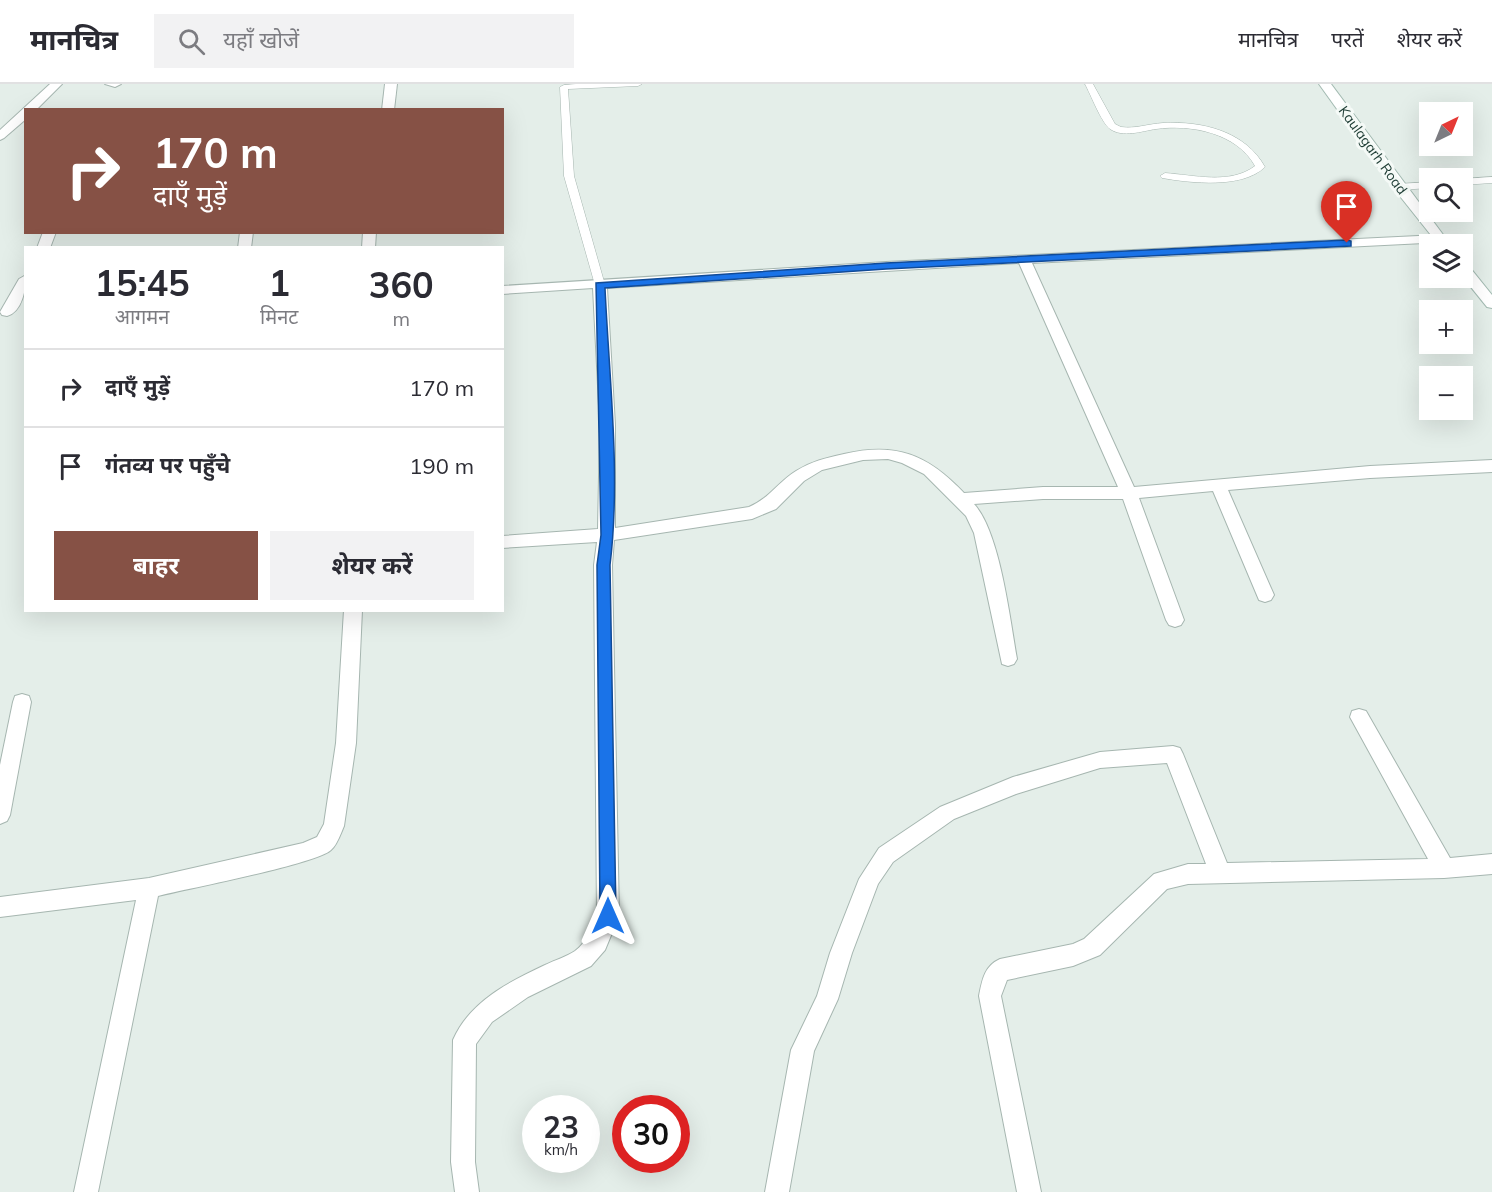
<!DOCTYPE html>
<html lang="hi">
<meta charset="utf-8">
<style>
:root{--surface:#fff;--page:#f2f2f3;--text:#2b2b33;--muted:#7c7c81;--line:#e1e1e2;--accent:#865145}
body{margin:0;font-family:Mulish,"Noto Sans Devanagari",sans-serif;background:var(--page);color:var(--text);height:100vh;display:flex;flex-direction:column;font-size:22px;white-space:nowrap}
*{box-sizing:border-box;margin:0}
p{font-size:20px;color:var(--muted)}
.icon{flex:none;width:33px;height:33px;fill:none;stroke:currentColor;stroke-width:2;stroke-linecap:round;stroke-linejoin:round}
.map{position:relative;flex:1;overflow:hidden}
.side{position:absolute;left:24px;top:162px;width:480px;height:366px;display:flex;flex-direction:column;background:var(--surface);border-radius:0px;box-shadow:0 6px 24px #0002}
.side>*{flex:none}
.guide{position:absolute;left:24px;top:24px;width:480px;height:126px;border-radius:0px;box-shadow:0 6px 24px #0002;background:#865145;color:#fff;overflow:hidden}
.needle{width:39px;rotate:43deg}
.fabs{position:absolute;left:1419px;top:18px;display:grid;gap:12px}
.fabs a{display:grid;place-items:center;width:54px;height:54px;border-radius:0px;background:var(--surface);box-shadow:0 6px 24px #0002;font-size:30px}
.speed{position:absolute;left:522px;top:1011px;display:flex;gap:12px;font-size:30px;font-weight:700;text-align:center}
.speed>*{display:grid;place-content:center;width:78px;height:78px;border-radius:50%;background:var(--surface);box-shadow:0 6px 24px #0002;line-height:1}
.speed small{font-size:15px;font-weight:400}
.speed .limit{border:9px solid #d22;background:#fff;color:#111}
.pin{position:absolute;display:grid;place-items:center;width:51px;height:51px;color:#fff;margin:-62px -26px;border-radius:50% 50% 50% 0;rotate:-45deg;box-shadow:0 0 6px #0007}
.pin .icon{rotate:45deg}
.me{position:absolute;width:66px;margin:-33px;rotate:0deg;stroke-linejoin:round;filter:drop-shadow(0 0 4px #0008)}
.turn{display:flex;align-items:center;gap:21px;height:126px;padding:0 30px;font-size:27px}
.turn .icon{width:78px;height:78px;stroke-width:2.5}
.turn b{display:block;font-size:42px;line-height:51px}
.eta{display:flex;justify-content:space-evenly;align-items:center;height:102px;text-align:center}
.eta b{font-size:36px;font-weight:700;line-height:42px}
.action{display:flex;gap:12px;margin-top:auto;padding:12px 30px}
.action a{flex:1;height:69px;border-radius:0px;background:var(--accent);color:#fff;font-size:24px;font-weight:700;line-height:69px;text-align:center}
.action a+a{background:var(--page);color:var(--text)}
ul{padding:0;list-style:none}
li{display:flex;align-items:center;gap:18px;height:78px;padding:0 30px;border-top:2px solid var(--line)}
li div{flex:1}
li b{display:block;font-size:22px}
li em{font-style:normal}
header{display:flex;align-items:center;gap:36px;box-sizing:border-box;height:84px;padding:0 30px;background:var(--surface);border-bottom:2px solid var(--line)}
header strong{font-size:28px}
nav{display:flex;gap:33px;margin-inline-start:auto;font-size:21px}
.search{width:420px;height:54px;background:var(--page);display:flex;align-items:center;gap:15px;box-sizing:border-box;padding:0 21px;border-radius:0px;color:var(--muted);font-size:22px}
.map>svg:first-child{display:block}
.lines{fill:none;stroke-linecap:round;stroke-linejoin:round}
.lane-casing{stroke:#a6b6b0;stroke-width:1}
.street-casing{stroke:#a6b6b0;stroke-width:2}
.secondary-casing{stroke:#a2bab1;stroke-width:2}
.lane{fill:#fff;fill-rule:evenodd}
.street{fill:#fff;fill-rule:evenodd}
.secondary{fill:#fff;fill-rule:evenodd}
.route{fill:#1a73e8;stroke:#114b97;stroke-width:1.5}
.labels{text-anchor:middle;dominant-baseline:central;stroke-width:6;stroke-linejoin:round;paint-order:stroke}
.far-street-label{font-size:14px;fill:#224038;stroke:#f5faf7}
</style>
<header>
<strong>मानचित्र</strong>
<div class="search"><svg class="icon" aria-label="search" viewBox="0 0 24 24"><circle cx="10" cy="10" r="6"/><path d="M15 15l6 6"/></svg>यहाँ खोजें</div>
<nav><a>मानचित्र</a><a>परतें</a><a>शेयर करें</a></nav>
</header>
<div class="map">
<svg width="1492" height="1108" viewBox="0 0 1492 1108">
<rect width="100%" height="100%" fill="#e4eee9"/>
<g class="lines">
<g class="lane-casing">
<g id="lane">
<polygon points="576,0 642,0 638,2 568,5 574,92 605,201 600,204 595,201 564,92 560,3 564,1"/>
<path d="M1085 0H1093L1115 40 1121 43C1135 45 1148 40 1163 39 1202 37 1245 47 1265 83 1242 105 1191 99 1162 94L1160 92 1165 89C1194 91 1230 101 1255 82 1237 49 1191 40 1156 45 1142 47 1123 54 1110 45 1101 38 1091 11 1085 0Z"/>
<polygon points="1492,93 1492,99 1462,101 1462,95"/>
<polygon points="1430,98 1430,104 1399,106 1394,103 1399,100"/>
</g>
</g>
<g class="street-casing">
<g id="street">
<polygon points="50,0 62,0 36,26 26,26 26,35 4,54 0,56 0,46"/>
<polygon points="105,0 121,0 115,3"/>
<polygon points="385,0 397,0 394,26 382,26"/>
<polygon points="43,148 56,148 50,164 37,164"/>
<polygon points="240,148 253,148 251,164 238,164"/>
<polygon points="363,148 376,148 375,164 362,164"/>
<path d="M1439 151 1444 152 1445 155 1444 158 1032 179 1134 403 1370 382 1492 376V388L1370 394 1228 406 1274 511 1271 516 1265 518 1259 516 1213 407 1139 414 1184 536 1181 541 1175 543 1169 541 1166 536 1123 415H1043L974 420C1000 448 1010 536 1017 575L1014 580 1008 582 1002 580 974 449 966 432 924 390 902 379 888 375 863 376 822 386 804 397 776 425 752 435 614 456 612 481 619 832 605 866 591 882 528 913 492 938 476 960 475 1078 479 1108H455L451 1078 453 956C470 917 509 898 545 881 555 876 566 873 575 867 587 858 592 845 597 832L594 481 597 458 502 464V452L598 445 600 341 593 204 502 210V202L886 178ZM1019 179 1118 403H1043L964 409C927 370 896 358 844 370 826 374 812 377 796 387 778 398 770 414 749 423L615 444V341L607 204Z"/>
<path d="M26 191C26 205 22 228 7 232L2 231 0 228 19 195Z"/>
<path d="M344 526H362L356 659 344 742C341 749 337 761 331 766 316 780 186 805 158 812L98 1108H74L136 816 0 833V813L149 794 303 759 317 753 324 740 336 659Z"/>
<polygon points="22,610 29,612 31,618 10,731 7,737 0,740 0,681 13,618 15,612"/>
<path d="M1359 625 1366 627 1450 774 1492 770V790L1444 794 1188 800 1167 805 1100 871 1073 882 1007 896 1001 912 1041 1108H1017L979 912C982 897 984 882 1000 875L1073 860 1084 855 1154 790 1188 780H1206L1167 679 1100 684 1016 710 954 735 893 778 878 800 852 869 838 915 814 967 789 1108H765L791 966 817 912 830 869 859 795 879 764 940 723 1013 693 1100 668 1173 662 1180 664 1183 670 1227 779 1428 775 1350 633 1352 627Z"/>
</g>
</g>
<g class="secondary-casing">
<g id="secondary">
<polygon points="1319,0 1331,0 1450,160 1438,160 1395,106"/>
<polygon points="1462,179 1467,180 1492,211 1492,224 1487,223 1462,192"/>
</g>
</g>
<use href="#lane" class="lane"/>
<use href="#street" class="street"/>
<use href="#secondary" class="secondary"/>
</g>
<path class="route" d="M1347 156 1351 157V162L886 185 605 204C609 293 621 392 610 481L616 832 614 838 608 840 602 838 600 832 597 481 601 451 596 199 886 179Z"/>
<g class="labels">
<g class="far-street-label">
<text transform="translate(1373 66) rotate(54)">Kaulagarh Road</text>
</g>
</g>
</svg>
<div class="fabs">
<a><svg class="needle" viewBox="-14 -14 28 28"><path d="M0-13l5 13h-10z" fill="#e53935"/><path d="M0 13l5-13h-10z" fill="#7c7c81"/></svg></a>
<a><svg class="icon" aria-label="search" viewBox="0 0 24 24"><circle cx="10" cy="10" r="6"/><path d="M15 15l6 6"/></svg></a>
<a><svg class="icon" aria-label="layers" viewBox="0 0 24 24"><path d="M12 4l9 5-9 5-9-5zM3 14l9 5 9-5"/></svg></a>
<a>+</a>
<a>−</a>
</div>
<div class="speed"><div>23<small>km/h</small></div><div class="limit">30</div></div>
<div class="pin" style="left:1347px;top:159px;background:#d93025"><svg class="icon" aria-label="arrive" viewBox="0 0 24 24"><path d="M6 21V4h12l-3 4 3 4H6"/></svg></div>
<svg class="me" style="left:608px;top:832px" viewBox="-20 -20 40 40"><path d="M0-17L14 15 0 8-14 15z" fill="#1a73e8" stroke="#fff" stroke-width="4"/></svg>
<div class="guide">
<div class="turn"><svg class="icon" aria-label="right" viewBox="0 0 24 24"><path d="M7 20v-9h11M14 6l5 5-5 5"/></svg><div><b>170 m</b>दाएँ मुड़ें</div></div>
</div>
<section class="side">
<div class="eta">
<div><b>15:45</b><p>आगमन</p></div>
<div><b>1</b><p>मिनट</p></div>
<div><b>360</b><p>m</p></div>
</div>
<ul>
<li><svg class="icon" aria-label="right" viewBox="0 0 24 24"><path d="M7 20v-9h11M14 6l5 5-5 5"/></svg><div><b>दाएँ मुड़ें</b></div><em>170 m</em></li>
<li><svg class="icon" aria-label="arrive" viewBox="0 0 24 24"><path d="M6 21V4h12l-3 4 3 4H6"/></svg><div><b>गंतव्य पर पहुँचे</b></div><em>190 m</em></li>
</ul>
<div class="action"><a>बाहर</a><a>शेयर करें</a></div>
</section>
</div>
